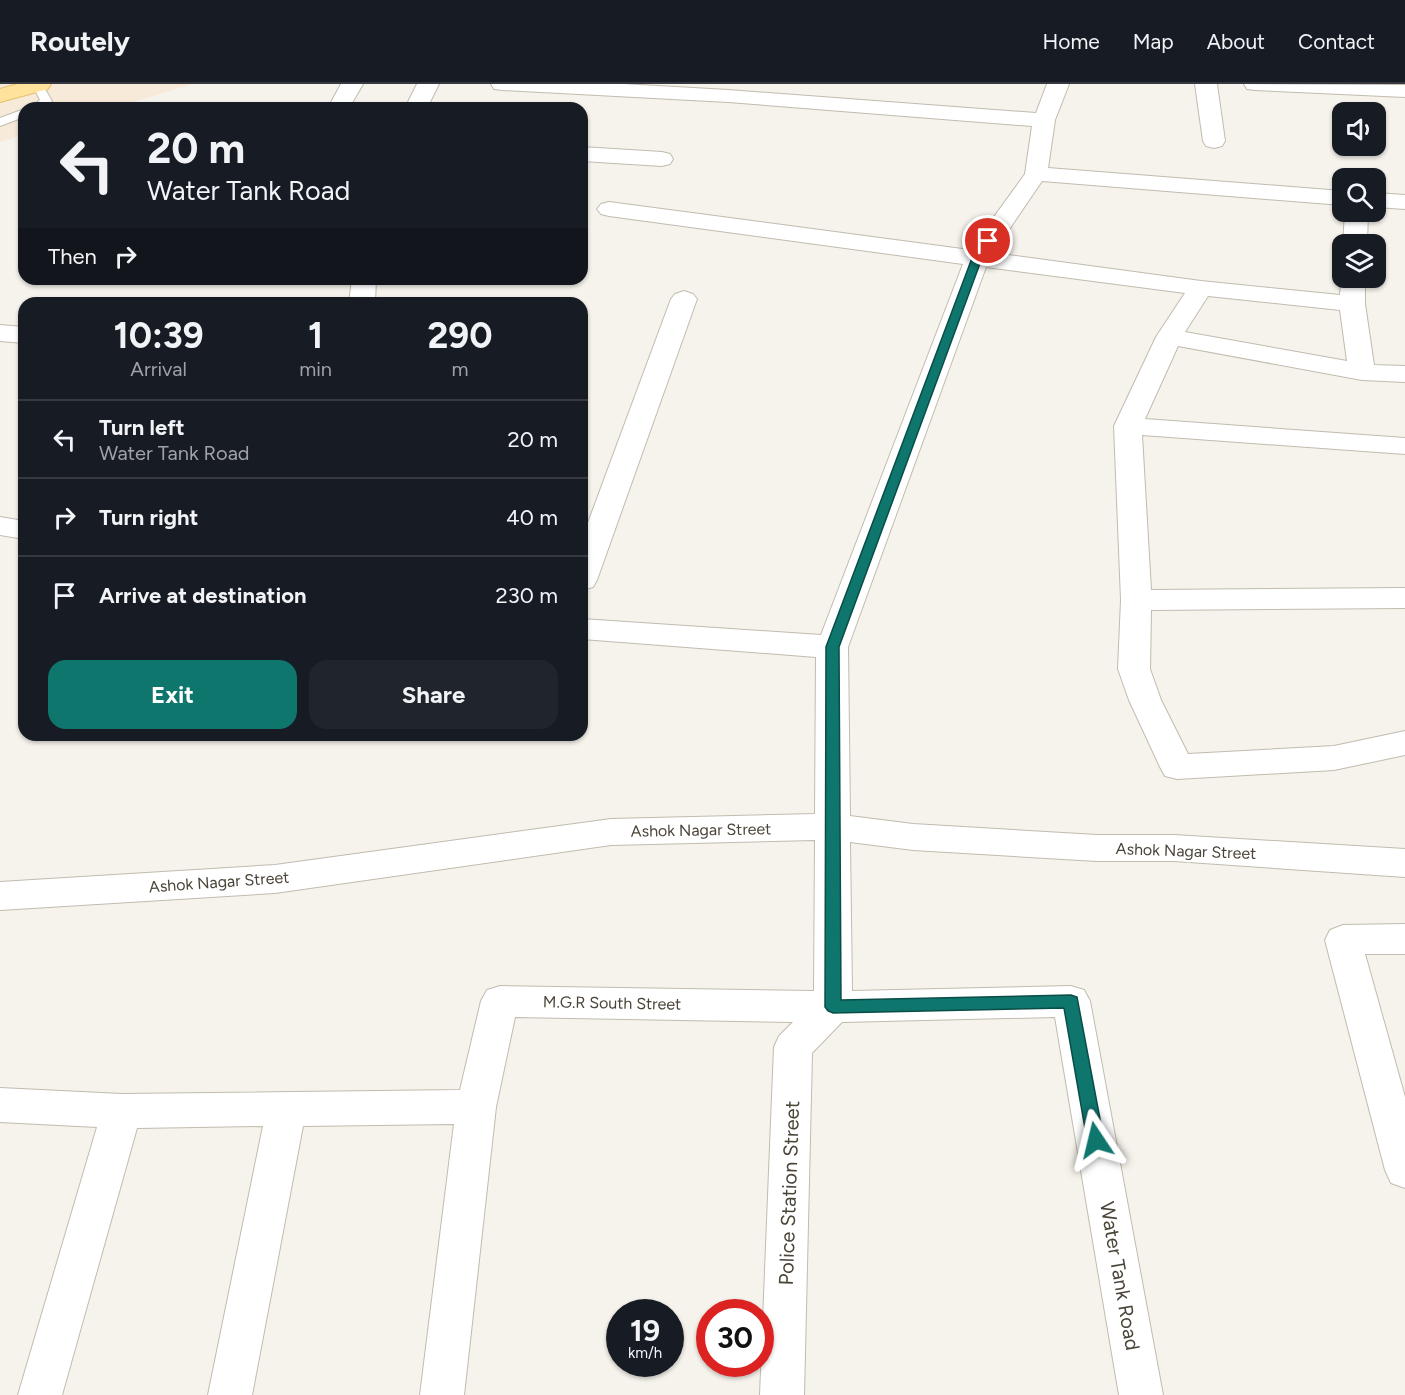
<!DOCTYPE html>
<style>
:root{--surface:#171b24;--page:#20242c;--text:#f1f3f6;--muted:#9ea1a6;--line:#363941;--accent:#0f766e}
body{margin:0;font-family:Figtree,sans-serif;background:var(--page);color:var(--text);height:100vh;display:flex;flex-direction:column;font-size:22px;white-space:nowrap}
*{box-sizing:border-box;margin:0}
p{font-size:20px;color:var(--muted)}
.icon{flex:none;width:33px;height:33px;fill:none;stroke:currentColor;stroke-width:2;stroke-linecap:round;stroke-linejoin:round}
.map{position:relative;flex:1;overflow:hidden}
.sheet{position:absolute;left:18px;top:213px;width:570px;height:444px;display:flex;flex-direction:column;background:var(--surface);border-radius:18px;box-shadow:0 2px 4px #0004}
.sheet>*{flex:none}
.banner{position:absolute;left:18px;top:18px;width:570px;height:183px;border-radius:18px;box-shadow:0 2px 4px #0004;background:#171b24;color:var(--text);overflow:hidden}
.tools{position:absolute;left:1332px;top:18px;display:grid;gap:12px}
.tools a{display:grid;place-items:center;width:54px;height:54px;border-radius:12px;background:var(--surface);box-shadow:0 2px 4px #0004;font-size:30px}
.speed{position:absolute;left:606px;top:1215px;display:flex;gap:12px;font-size:30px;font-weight:700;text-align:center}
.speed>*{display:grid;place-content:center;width:78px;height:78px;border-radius:50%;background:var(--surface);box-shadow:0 2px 4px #0004;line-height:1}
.speed small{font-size:15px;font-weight:400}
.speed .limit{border:9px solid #d22;background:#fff;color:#111}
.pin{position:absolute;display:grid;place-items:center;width:51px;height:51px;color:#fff;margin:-26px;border:3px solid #fff;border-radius:50%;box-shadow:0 2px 6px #0007}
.me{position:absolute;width:66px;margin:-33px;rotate:350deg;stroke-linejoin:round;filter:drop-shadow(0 0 4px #0008)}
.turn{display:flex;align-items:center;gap:21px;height:126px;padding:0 30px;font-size:27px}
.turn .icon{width:78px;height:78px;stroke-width:2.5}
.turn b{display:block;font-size:42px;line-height:51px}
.then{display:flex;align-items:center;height:57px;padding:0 30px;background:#0003;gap:12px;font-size:22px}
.eta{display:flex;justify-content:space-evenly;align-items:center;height:102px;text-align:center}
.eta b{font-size:36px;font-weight:700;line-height:42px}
.button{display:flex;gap:12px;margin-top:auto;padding:12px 30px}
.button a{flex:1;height:69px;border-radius:18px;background:var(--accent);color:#fff;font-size:24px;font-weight:700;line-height:69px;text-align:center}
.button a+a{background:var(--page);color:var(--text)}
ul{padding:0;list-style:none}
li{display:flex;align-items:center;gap:18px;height:78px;padding:0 30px;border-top:2px solid var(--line)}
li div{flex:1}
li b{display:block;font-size:22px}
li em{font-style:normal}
header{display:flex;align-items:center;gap:36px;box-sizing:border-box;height:84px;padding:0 30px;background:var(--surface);border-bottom:2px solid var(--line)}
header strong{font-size:28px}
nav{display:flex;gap:33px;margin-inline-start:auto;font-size:21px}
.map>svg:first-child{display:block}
.commercial{fill:#f7ead8}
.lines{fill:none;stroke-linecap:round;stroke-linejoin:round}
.service-casing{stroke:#c2bbae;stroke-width:2}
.minor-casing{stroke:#c2bbae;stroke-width:2}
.primary-casing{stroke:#e6c16a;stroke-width:2}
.service{fill:#fff;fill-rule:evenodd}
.minor{fill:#fff;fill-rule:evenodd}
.primary{fill:#ffe39c;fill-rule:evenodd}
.route{fill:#0f766e;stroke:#0a4d48;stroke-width:1.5}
.labels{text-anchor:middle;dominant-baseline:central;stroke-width:4.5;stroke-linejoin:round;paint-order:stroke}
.street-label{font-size:16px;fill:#4b4439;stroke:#fff}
.near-street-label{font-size:20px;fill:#4b4439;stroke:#fff}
</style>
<header>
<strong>Routely</strong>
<nav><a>Home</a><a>Map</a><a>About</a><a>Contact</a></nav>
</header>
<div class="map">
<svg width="1405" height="1311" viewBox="0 0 1405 1311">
<rect width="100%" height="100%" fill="#f6f3ec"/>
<polygon class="commercial" points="0,0 193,0 113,24 24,24 24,51 0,58"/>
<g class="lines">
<g class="service-casing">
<g id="service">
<polygon points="32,0 42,0 52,17 44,24 30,24 40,16"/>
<polygon points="24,25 24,33 0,42 0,34"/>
</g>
</g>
<g class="minor-casing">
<g id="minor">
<polygon points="341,0 363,0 352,19 355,24 331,24 329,22"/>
<polygon points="417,0 439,0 427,24 405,24"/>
<path d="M491 0H623L728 6 1036 29 1047 0H1069L1055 36 1048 84 1342 107V121L1042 97 993 169 1201 197 1340 211 1342 191V194H1365V220L1374 281 1405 282V298L1362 296 1178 262 1145 335 1405 354V370L1142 351 1151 506 1405 504V524L1151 526 1150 585 1161 616 1188 670 1334 662 1405 647V671L1334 686 1177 695 1165 692 1160 683 1129 616 1118 585 1121 516 1114 342 1156 253 1185 209 986 183 848 563 850 732 913 740 1097 751H1174L1405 765V793L1174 777H1097L913 766 850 758 852 907 1071 902 1084 906 1090 917 1163 1311H1119L1055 933 842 938 812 969 804 1311H760L774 963 779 952 793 938 515 933 496 1023 464 1311H420L454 1040 303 1042 252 1311H208L263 1042 137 1044 62 1311H18L97 1043 0 1038V1004L122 1010 460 1006 481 917 487 906 500 902 814 907 815 756 611 761 275 809 0 826V798L275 781 611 735 815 730 816 573 582 555V535L821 551 963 180 609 132 601 130 597 125 601 120 609 118 970 166 1025 90 1032 42 728 18 502 6 494 5ZM1208 212 1340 226 1347 277 1185 248Z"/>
<polygon points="1195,0 1217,0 1225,57 1222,62 1214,64 1206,62 1203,57"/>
<polygon points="1244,0 1405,1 1405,13 1255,6 1247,5"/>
<polygon points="582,63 662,68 670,70 673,75 670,80 662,82 582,77"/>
<polygon points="1376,109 1405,111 1405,125 1376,123"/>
<polygon points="1345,128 1368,128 1367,160 1343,160"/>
<polygon points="352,195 376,195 375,219 349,219"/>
<polygon points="684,207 693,210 697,215 597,496 593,503 582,506 582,455 671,215 675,210"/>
<polygon points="0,241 24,243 24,259 0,257"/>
<polygon points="0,433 24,437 24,455 0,451"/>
<polygon points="1405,840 1405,870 1365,870 1405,1013 1405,1104 1391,1099 1385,1086 1325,856 1330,846 1343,841"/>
</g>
</g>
<g class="primary-casing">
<polygon id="primary" points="17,0 51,0 48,5 0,18 0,5"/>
</g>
<use href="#service" class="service"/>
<use href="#minor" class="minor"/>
<use href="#primary" class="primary"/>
</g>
<polygon class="route" points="985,155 993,157 982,174 839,563 841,916 1071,911 1077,913 1104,1056 1102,1061 1096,1063 1090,1061 1087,1056 1064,924 833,929 828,927 825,923 826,563 972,174"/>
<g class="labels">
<g class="street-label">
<text transform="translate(701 746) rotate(-1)">Ashok Nagar Street</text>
<text transform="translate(1186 767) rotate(2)">Ashok Nagar Street</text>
<text transform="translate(219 798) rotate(-4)">Ashok Nagar Street</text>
<text transform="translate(612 919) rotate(1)">M.G.R South Street</text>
</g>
<g class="near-street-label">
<text transform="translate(789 1109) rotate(-88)">Police Station Street</text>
<text transform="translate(1120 1192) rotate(80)">Water Tank Road</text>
</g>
</g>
</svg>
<div class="tools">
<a><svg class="icon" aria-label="sound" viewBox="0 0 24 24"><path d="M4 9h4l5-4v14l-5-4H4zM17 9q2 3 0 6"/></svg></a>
<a><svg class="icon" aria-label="search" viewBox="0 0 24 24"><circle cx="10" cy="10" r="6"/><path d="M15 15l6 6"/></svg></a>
<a><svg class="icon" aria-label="layers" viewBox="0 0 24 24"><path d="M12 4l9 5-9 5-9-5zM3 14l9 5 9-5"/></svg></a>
</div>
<div class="speed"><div>19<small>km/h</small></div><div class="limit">30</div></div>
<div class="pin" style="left:988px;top:157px;background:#d93025"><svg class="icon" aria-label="arrive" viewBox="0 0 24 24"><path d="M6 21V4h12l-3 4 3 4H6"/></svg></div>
<svg class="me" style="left:1096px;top:1056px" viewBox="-20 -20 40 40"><path d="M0-17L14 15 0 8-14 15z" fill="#0f766e" stroke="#fff" stroke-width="4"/></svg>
<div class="banner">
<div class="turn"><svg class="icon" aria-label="left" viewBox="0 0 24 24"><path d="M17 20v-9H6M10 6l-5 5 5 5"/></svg><div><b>20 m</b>Water Tank Road</div></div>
<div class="then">Then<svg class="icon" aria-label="right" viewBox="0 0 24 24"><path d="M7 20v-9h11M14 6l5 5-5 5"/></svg></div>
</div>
<section class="sheet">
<div class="eta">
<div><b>10:39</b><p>Arrival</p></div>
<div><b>1</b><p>min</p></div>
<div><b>290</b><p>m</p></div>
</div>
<ul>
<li><svg class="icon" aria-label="left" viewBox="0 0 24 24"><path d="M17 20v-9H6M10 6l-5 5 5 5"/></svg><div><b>Turn left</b><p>Water Tank Road</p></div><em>20 m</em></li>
<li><svg class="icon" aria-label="right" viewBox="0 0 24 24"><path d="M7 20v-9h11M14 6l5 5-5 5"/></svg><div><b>Turn right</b></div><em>40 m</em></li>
<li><svg class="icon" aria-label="arrive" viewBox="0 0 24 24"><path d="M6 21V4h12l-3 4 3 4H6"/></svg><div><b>Arrive at destination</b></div><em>230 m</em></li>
</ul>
<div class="button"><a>Exit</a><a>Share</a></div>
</section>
</div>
